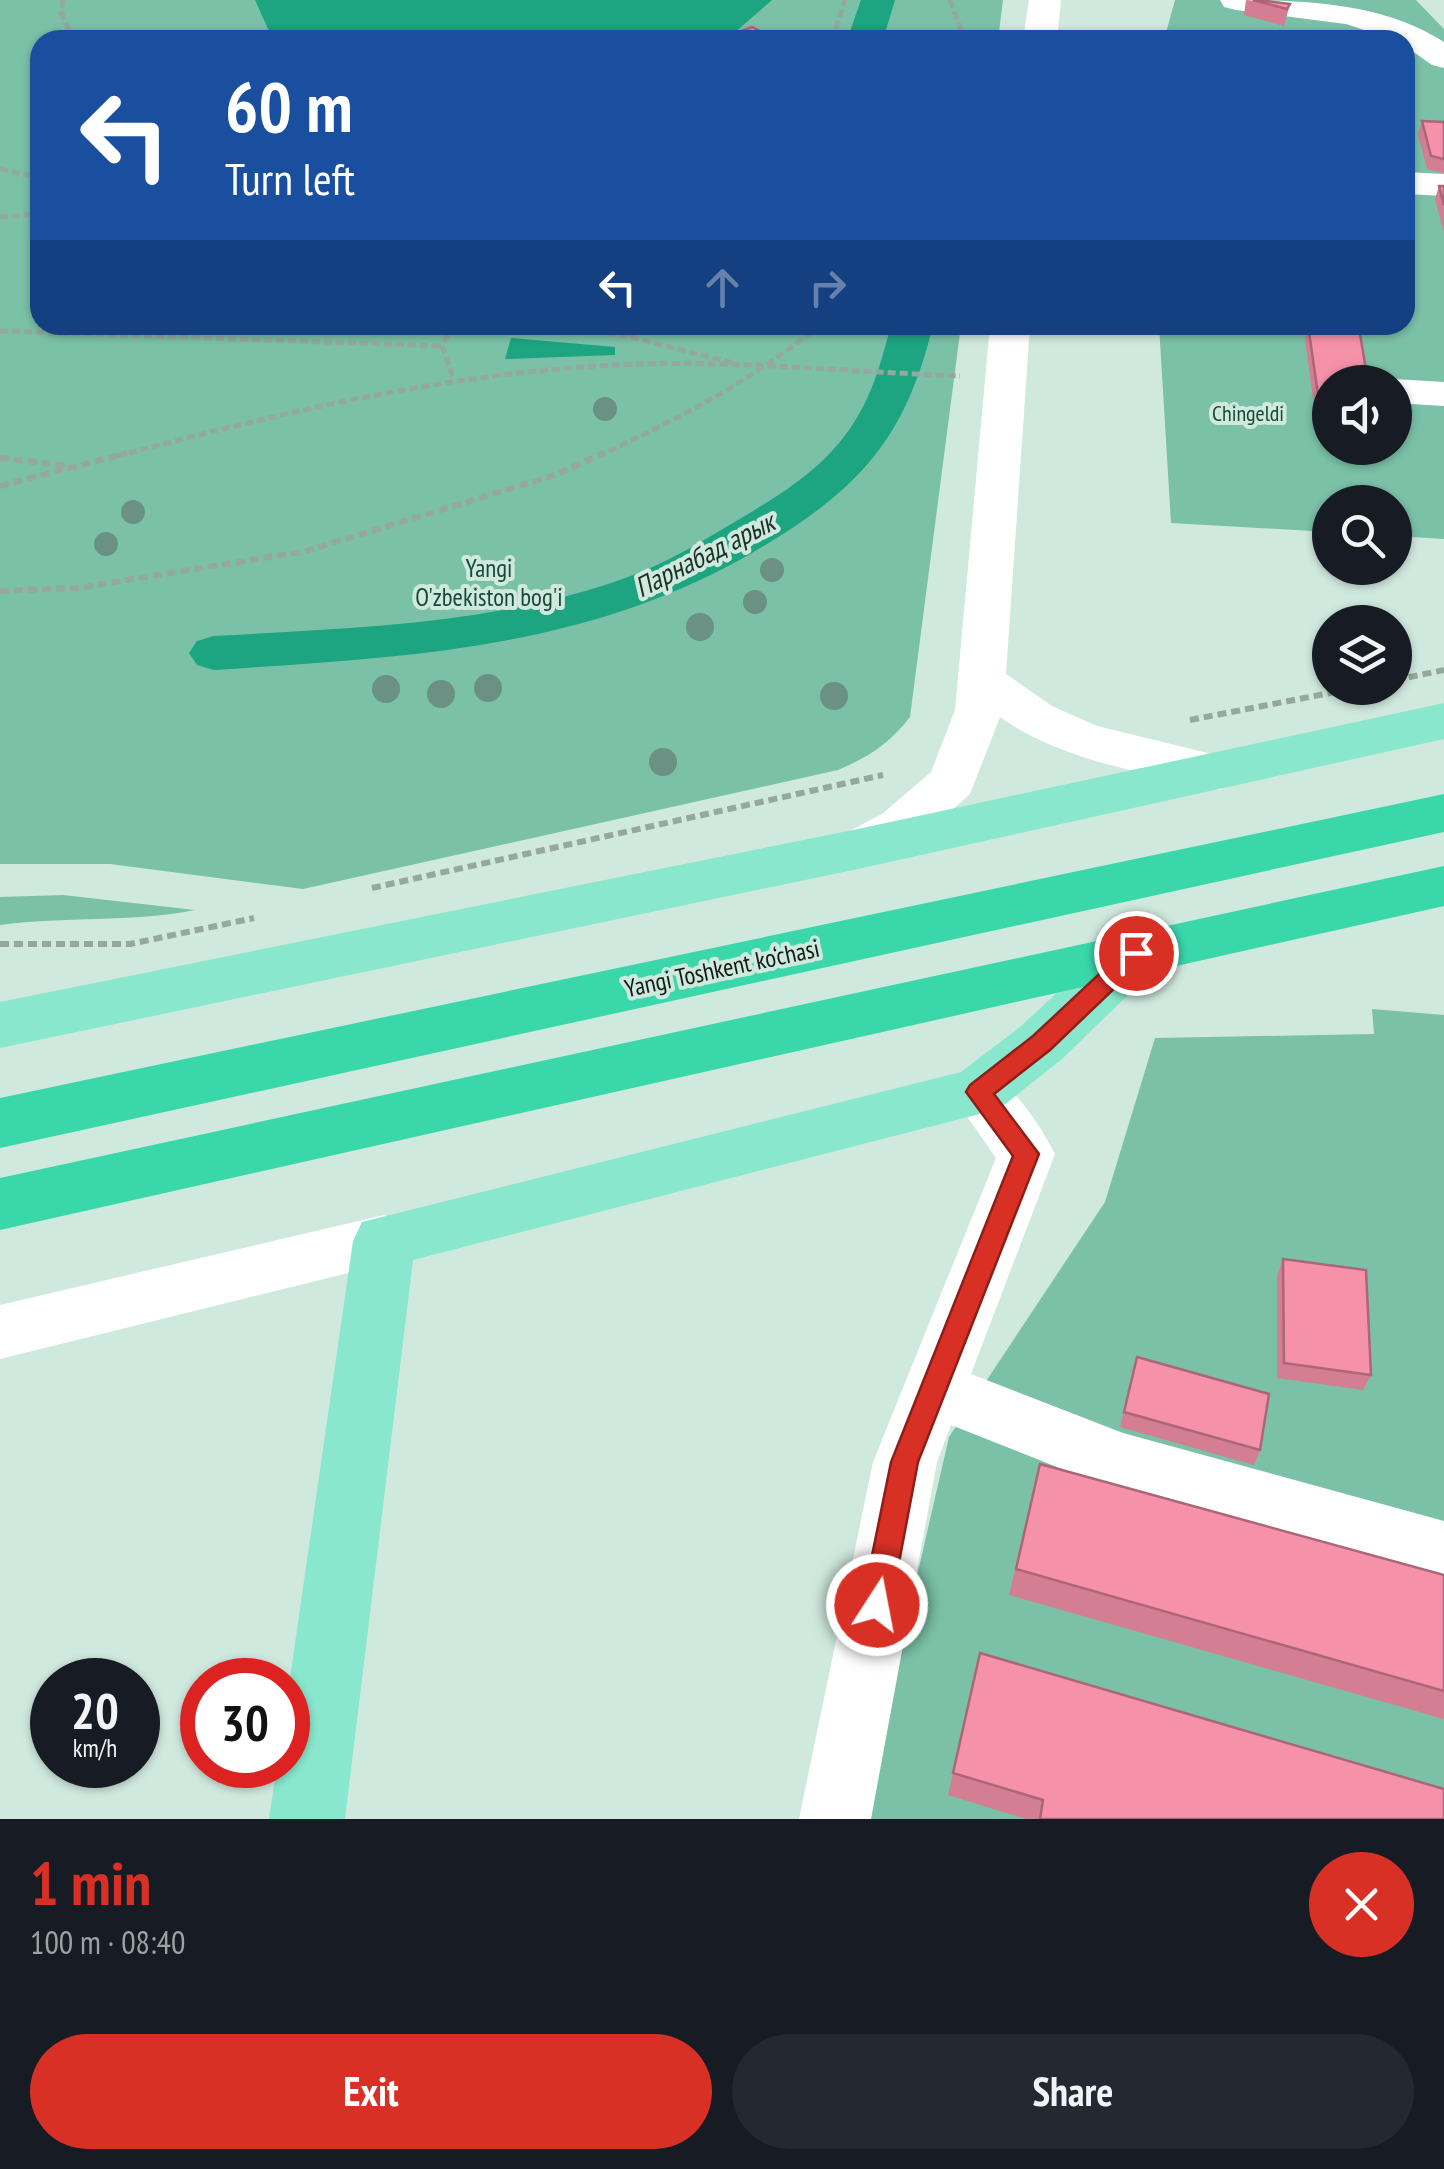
<!DOCTYPE html>
<meta charset="utf-8">
<style>
:root{--surface:#171b24;--page:#242831;--text:#f1f3f6;--muted:#9ea1a6;--accent:#d93025}
body{margin:0;font-family:"PT Sans Narrow",sans-serif;background:var(--page);color:var(--text);height:100vh;display:flex;flex-direction:column;font-size:38px;white-space:nowrap}
*{box-sizing:border-box;margin:0}
p{font-size:32px;color:var(--muted)}
.icon{flex:none;width:55px;height:55px;fill:none;stroke:currentColor;stroke-width:2;stroke-linecap:round;stroke-linejoin:round}
.map{position:relative;height:1819px;overflow:hidden}
.sheet{display:flex;flex-direction:column;background:var(--surface);flex:1}
.sheet>*{flex:none}
.guide{position:absolute;left:30px;top:30px;width:1385px;height:305px;border-radius:30px;box-shadow:0 2px 8px #0004;background:#1a4fa0;color:#fff;overflow:hidden}
.buttons{position:absolute;left:1312px;top:365px;display:grid;gap:20px}
.buttons a{display:grid;place-items:center;width:100px;height:100px;border-radius:50%;background:var(--surface);box-shadow:0 2px 8px #0004;font-size:50px}
.speed{position:absolute;left:30px;top:1658px;display:flex;gap:20px;font-size:50px;font-weight:700;text-align:center}
.speed>*{display:grid;place-content:center;width:130px;height:130px;border-radius:50%;background:var(--surface);box-shadow:0 2px 8px #0004;line-height:1}
.speed small{font-size:25px;font-weight:400}
.speed .limit{border:15px solid #d22;background:#fff;color:#111}
.pin{position:absolute;display:grid;place-items:center;width:85px;height:85px;color:#fff;margin:-42px;border:5px solid #fff;border-radius:50%;box-shadow:0 2px 10px #0007}
.me{position:absolute;width:110px;margin:-55px;rotate:11deg;stroke-linejoin:round;filter:drop-shadow(0 0 8px #0008)}
.turn{display:flex;align-items:center;gap:35px;height:210px;padding:0 30px;font-size:45px}
.turn .icon{width:130px;height:130px;stroke-width:2.5}
.turn b{display:block;font-size:70px;line-height:85px}
.lanes{display:flex;align-items:center;height:95px;padding:0 30px;background:#0003;justify-content:center;gap:50px;direction:ltr}
.lanes .off{opacity:.35}
.round{display:grid;place-items:center;flex:none;width:105px;height:105px;border-radius:52px;background:var(--page)}
.summary{display:flex;align-items:center;justify-content:space-between;height:170px;padding:0 30px}
h1{font-size:60px;font-weight:600;line-height:75px;color:var(--accent)}
.cta{display:flex;gap:20px;margin-top:auto;padding:20px 30px}
.cta a{flex:1;height:115px;border-radius:60px;background:var(--accent);color:#fff;font-size:40px;font-weight:600;line-height:115px;text-align:center}
.cta a+a{background:var(--page);color:var(--text)}
.map>svg:first-child{display:block}
.green{fill:#7bc1a8;fill-rule:evenodd}
.water{fill:#1da480}
.lines{fill:none;stroke-linecap:round;stroke-linejoin:round}
.canal{fill:#1da480;fill-rule:evenodd}
.path-far1{stroke:#94a8a0;stroke-width:5;stroke-dasharray:8 4;stroke-linecap:butt}
.path{stroke:#94a8a0;stroke-width:6;stroke-dasharray:9 5;stroke-linecap:butt}
.minor{fill:#fff;fill-rule:evenodd}
.major{fill:#89e7cd;fill-rule:evenodd}
.highway{fill:#3ad7ab;fill-rule:evenodd}
.tree{fill:#6a9184}
.wall{fill:#d37e92}
.building{fill:#f592aa;stroke:#ac6677;stroke-width:2.5}
.route{fill:#d93025;stroke:#8d1f18;stroke-width:2.5}
.labels{text-anchor:middle;dominant-baseline:central;stroke-width:8;stroke-linejoin:round;paint-order:stroke}
.far-park-label{font-size:22px;fill:#164939;stroke:#d0e9df}
.park-label{font-size:25px;fill:#164939;stroke:#d0e9df}
.street-label{font-size:25px;fill:#111a17;stroke:#d0e9df}
.water-label{font-size:28px;font-style:italic;fill:#1b3028;stroke:#d0e9df}
</style>
<div class="map">
<svg width="1444" height="1819" viewBox="0 0 1444 1819">
<rect width="100%" height="100%" fill="#d0e9df"/>
<g class="green">
<path d="M0 0H1003L998 40H40V325H961L910 717C890 743 869 757 838 770L303 889 110 864H0Z"/>
<path d="M1175 0H1416L1444 29V539L1395 536V502H1330V532L1171 523 1159 325H1405V40H1164ZM1330 382H1395V448H1330Z"/>
<path d="M63 895 195 910C130 923 65 916 0 925V897Z"/>
<polygon points="1372,1009 1444,1015 1444,1819 861,1819 949,1437 1105,1202 1155,1038 1374,1034"/>
</g>
<g class="water">
<polygon points="255,0 772,0 726,40 273,40"/>
<polygon points="511,338 615,347 615,355 505,359"/>
</g>
<g class="lines">
<g class="canal">
<polygon points="861,0 895,0 883,40 847,40"/>
<path d="M891 325H933C905 441 858 490 757 550 588 650 405 657 214 670L197 665 189 653 197 641 214 636C352 628 497 625 628 577 669 562 706 539 743 517 784 493 827 465 853 424 873 394 882 359 891 325Z"/>
</g>
<g class="path-far1">
<polyline points="63,0 61,12 73,40"/>
<polyline points="950,0 964,40"/>
<polyline points="832,40 845,0"/>
<polyline points="0,169 40,178"/>
<polyline points="0,217 40,214"/>
<polyline points="454,325 442,346 454,380"/>
<polyline points="548,325 630,337 733,363"/>
<polyline points="0,331 442,346"/>
<polyline points="630,337 633,325"/>
<path d="M117 456C289 411 462 369 641 364 745 361 855 372 960 376"/>
<path d="M598 456C677 420 753 380 820 325"/>
</g>
<g class="path">
<polyline points="0,458 68,466"/>
<polyline points="0,486 127,453"/>
<polyline points="0,591 78,588 306,551 555,475 603,453"/>
<polyline points="1395,680 1444,670"/>
<polyline points="1190,720 1356,688"/>
<polyline points="372,888 883,775"/>
<polyline points="0,944 130,944 254,918"/>
</g>
<g class="minor">
<polygon points="1029,0 1061,0 1057,40 1023,40"/>
<path d="M1220 0C1295 0 1380 0 1444 42V68L1432 65 1405 46V40H1394L1346 24 1236 10 1224 7Z"/>
<polygon points="1405,172 1444,174 1444,196 1405,194"/>
<path d="M990 325H1030L1006 674 1052 706 1097 726 1236 760 1243 772 1236 784 1218 790C1145 772 1063 762 1000 717L970 794 918 840 858 868 840 862 832 849 840 836 882 814 931 772 955 710Z"/>
<polygon points="1395,379 1444,382 1444,406 1395,403 1395,382 1380,382"/>
<path d="M978 1069C1011 1080 1039 1123 1055 1154L971 1374 1123 1433 1444 1521V1585L1123 1493 951 1425 937 1462 871 1819H799L873 1462 996 1158 950 1092 958 1076Z"/>
<polygon points="384,1215 405,1223 414,1241 405,1259 0,1359 0,1305"/>
</g>
<g class="major">
<polygon points="1444,703 1444,739 858,869 0,1048 0,1002 858,829"/>
<polygon points="1136,931 1156,938 1164,953 1156,968 1062,1059 999,1109 413,1260 345,1819 269,1819 277,1765 288,1765 288,1692 353,1241 362,1222 961,1072 1020,1027 1116,938"/>
</g>
<g class="highway">
<polygon points="1444,794 1444,832 0,1148 0,1098"/>
<polygon points="1444,866 1444,906 0,1230 0,1178"/>
</g>
</g>
<g class="tree">
<circle cx="605" cy="409" r="12"/>
<circle cx="133" cy="512" r="12"/>
<circle cx="106" cy="544" r="12"/>
<circle cx="772" cy="570" r="12"/>
<circle cx="755" cy="602" r="12"/>
<circle cx="700" cy="627" r="14"/>
<circle cx="488" cy="688" r="14"/>
<circle cx="386" cy="689" r="14"/>
<circle cx="441" cy="694" r="14"/>
<circle cx="834" cy="696" r="14"/>
<circle cx="663" cy="762" r="14"/>
</g>
<g class="wall">
<polygon points="1246,0 1290,4 1284,26 1244,15"/>
<polygon points="1422,121 1444,122 1444,173 1427,169 1418,134"/>
<polygon points="1439,186 1444,186 1444,233 1435,199"/>
<polygon points="1308,325 1330,382 1330,437 1318,436 1305,339"/>
<polygon points="1283,1259 1371,1375 1363,1390 1277,1378 1277,1275"/>
<polygon points="1137,1357 1260,1450 1254,1465 1120,1427"/>
<polygon points="1040,1464 1444,1575 1444,1719 1009,1595"/>
<polygon points="980,1653 1444,1819 1026,1819 948,1795"/>
</g>
<g class="building">
<polygon points="1253,0 1259,0 1290,4 1287,9"/>
<polygon points="752,27 777,40 720,40"/>
<polygon points="1422,121 1444,122 1444,159 1431,156"/>
<polygon points="1439,186 1444,186 1444,205"/>
<polygon points="1308,325 1359,328 1368,382 1330,382 1330,422 1322,422"/>
<polygon points="1283,1259 1366,1270 1371,1375 1284,1363"/>
<polygon points="1137,1357 1269,1394 1260,1450 1124,1412"/>
<polygon points="1040,1464 1444,1575 1444,1691 1016,1569"/>
<polygon points="980,1653 1444,1789 1444,1819 1040,1819 1043,1800 953,1773"/>
</g>
<polygon class="route" points="1136,944 1147,953 1144,960 1050,1050 994,1094 1039,1154 918,1462 891,1605 887,1615 877,1619 866,1615 862,1605 891,1462 1013,1156 966,1092 970,1085 1033,1036 1128,947"/>
<g class="labels">
<g class="far-park-label">
<text x="1248" y="413">Chingeldi</text>
</g>
<g class="park-label">
<text x="489" y="568">Yangi<tspan x="489" dy="29">O'zbekiston bog'i</tspan></text>
</g>
<g class="street-label">
<text transform="translate(722 968) rotate(-12)">Yangi Toshkent ko‘chasi</text>
</g>
<g class="water-label">
<text transform="translate(704 554) rotate(-27)">Парнабад арык</text>
</g>
</g>
</svg>
<div class="buttons">
<a><svg class="icon" aria-label="sound" viewBox="0 0 24 24"><path d="M4 9h4l5-4v14l-5-4H4zM17 9q2 3 0 6"/></svg></a>
<a><svg class="icon" aria-label="search" viewBox="0 0 24 24"><circle cx="10" cy="10" r="6"/><path d="M15 15l6 6"/></svg></a>
<a><svg class="icon" aria-label="layers" viewBox="0 0 24 24"><path d="M12 4l9 5-9 5-9-5zM3 14l9 5 9-5"/></svg></a>
</div>
<div class="speed"><div>20<small>km/h</small></div><div class="limit">30</div></div>
<div class="pin" style="left:1136px;top:953px;background:#d93025"><svg class="icon" aria-label="arrive" viewBox="0 0 24 24"><path d="M6 21V4h12l-3 4 3 4H6"/></svg></div>
<svg class="me" style="left:877px;top:1605px" viewBox="-20 -20 40 40"><circle r="17" fill="#d93025" stroke="#fff" stroke-width="3"/><path d="M0-11L8 9 0 5-8 9z" fill="#fff"/></svg>
<div class="guide">
<div class="turn"><svg class="icon" aria-label="left" viewBox="0 0 24 24"><path d="M17 20v-9H6M10 6l-5 5 5 5"/></svg><div><b>60 m</b>Turn left</div></div>
<div class="lanes"><svg class="icon" aria-label="left" viewBox="0 0 24 24"><path d="M17 20v-9H6M10 6l-5 5 5 5"/></svg><svg class="icon off" aria-label="ahead" viewBox="0 0 24 24"><path d="M12 20V5M6 11l6-6 6 6"/></svg><svg class="icon off" aria-label="right" viewBox="0 0 24 24"><path d="M7 20v-9h11M14 6l5 5-5 5"/></svg></div>
</div>
</div>
<section class="sheet">
<div class="summary"><div><h1>1 min</h1><p>100 m · 08:40</p></div><a class="round" style="background:#d93025;color:#fff"><svg class="icon" aria-label="close" viewBox="0 0 24 24"><path d="M6 6l12 12M18 6L6 18"/></svg></a></div>
<div class="cta"><a>Exit</a><a>Share</a></div>
</section>
